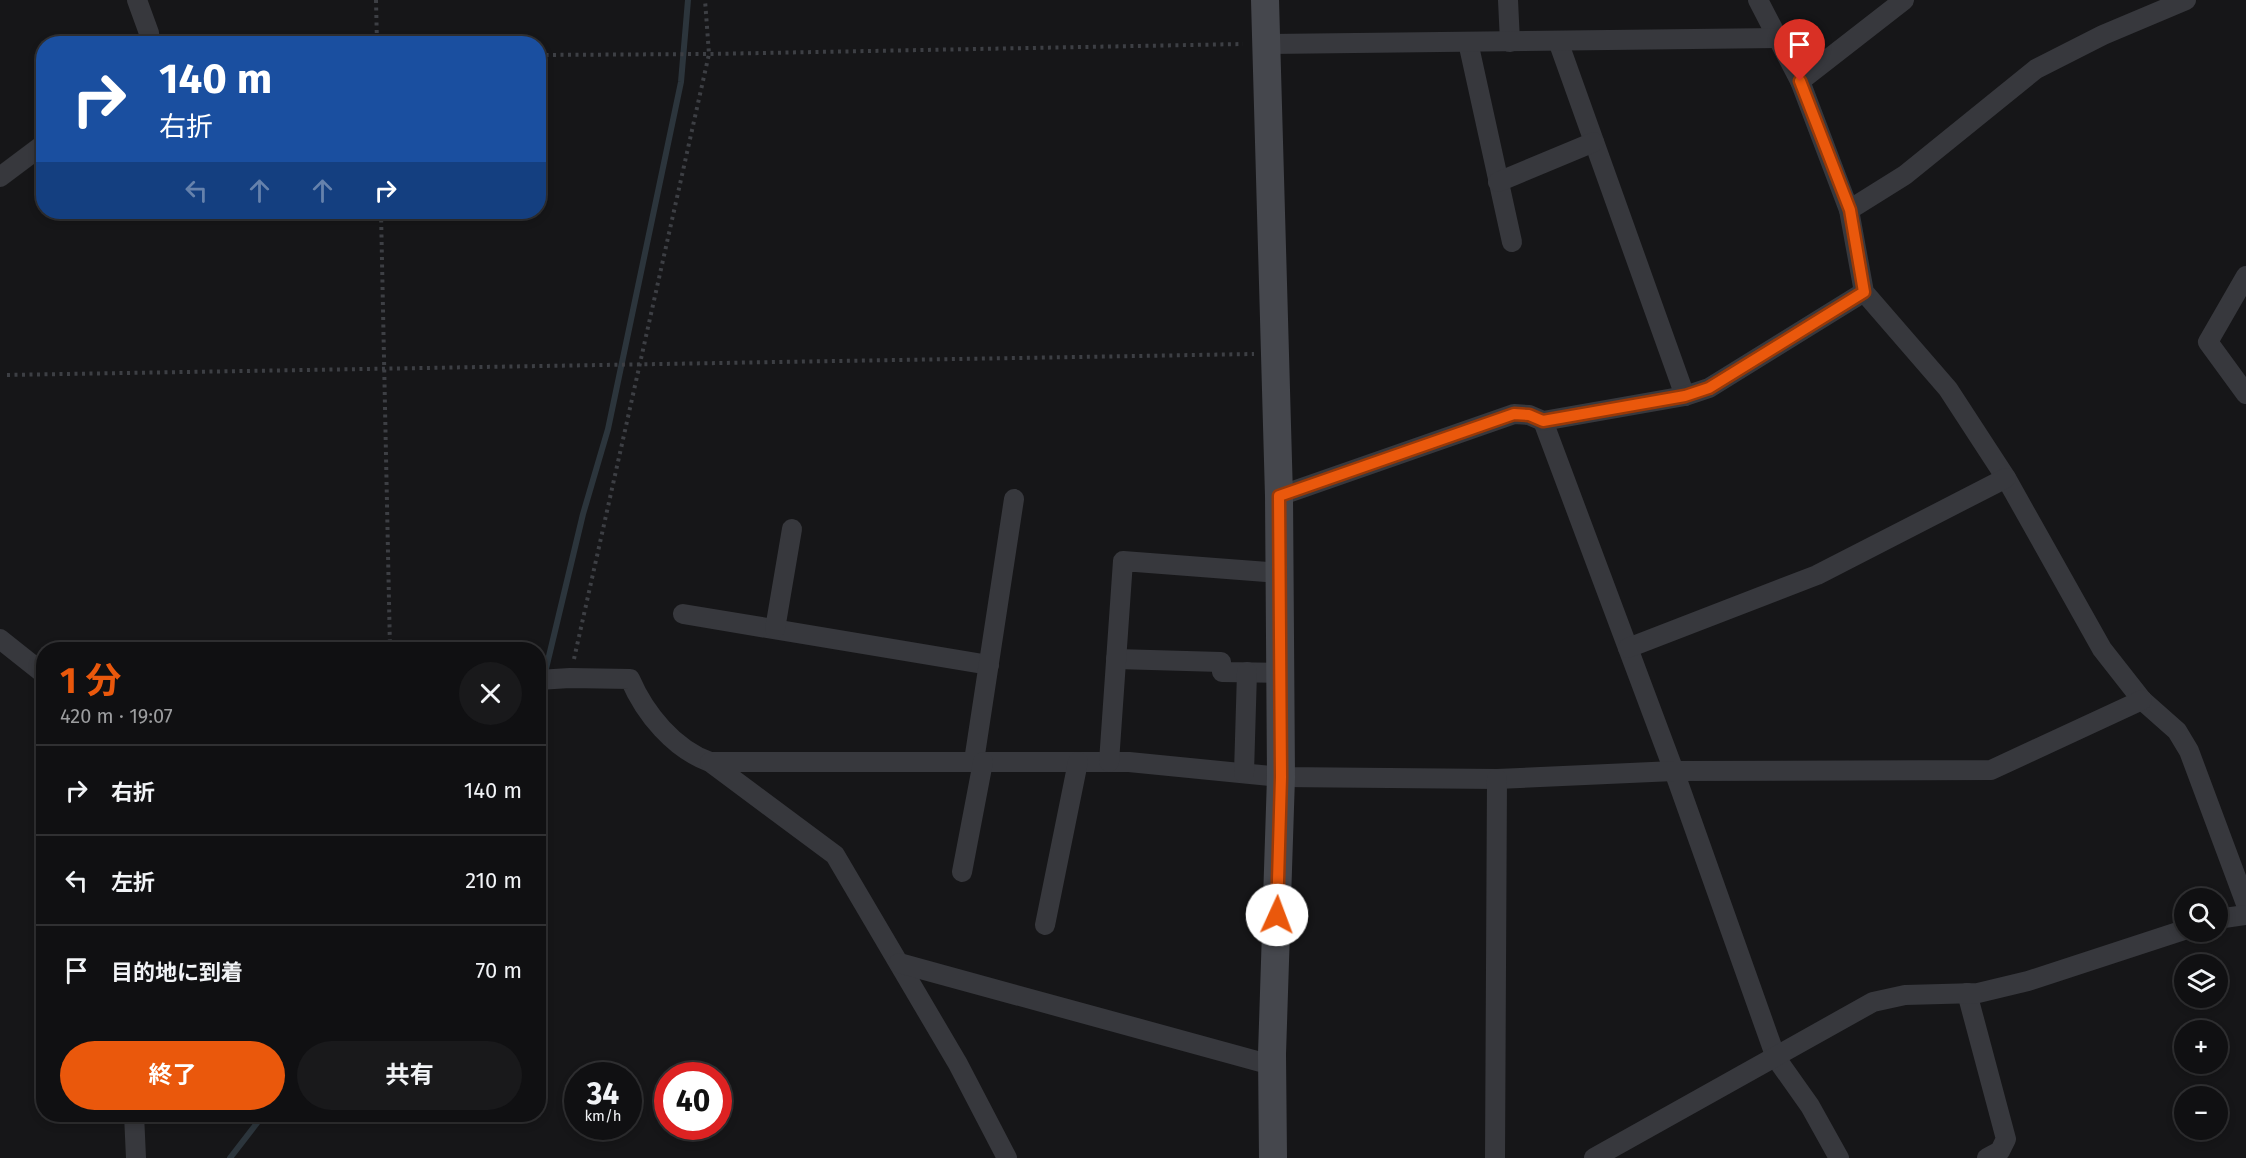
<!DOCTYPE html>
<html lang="ja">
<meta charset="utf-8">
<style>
:root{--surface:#101012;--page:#19191b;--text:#f1f3f6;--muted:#9c9d9f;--line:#303032;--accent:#ea580c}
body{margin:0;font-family:"Fira Sans","Noto Sans JP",sans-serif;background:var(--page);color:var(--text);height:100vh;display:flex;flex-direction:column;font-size:22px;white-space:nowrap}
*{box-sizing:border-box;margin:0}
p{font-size:20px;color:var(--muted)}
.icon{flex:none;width:33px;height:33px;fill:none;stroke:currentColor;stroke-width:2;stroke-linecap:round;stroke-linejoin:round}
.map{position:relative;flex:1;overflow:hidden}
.sheet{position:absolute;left:36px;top:642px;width:510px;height:480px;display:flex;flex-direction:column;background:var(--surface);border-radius:24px;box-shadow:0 3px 9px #0003,0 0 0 2px var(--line)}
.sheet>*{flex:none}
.top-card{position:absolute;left:36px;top:36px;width:510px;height:183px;border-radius:24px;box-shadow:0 3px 9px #0003,0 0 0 2px var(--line);background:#1a4fa0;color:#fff;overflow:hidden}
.tools{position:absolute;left:2174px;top:888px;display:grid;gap:12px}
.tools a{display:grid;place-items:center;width:54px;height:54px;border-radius:50%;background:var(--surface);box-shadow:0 3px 9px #0003,0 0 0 2px var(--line);font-size:30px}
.speed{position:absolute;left:564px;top:1062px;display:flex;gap:12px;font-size:30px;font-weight:700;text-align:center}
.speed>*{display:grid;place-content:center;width:78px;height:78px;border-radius:50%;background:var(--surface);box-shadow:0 3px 9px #0003,0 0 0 2px var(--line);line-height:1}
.speed small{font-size:15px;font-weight:400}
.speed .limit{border:9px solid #d22;background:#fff;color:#111}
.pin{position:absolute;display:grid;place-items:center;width:51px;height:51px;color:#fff;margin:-62px -26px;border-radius:50% 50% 50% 0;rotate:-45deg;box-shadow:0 0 6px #0007}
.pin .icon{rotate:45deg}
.me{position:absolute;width:66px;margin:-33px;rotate:2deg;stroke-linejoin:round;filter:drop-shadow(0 0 4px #0008)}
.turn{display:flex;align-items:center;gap:21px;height:126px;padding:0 24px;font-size:27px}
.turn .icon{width:78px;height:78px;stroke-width:2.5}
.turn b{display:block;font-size:42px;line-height:51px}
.lanes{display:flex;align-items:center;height:57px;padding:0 24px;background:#0003;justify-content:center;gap:30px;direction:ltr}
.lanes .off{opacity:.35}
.round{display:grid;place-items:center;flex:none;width:63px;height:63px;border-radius:32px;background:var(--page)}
.head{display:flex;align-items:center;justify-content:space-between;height:102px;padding:0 24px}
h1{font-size:36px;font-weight:700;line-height:45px;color:var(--accent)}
.action{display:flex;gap:12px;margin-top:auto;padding:12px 24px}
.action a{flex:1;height:69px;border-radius:36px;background:var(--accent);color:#fff;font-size:24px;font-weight:700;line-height:69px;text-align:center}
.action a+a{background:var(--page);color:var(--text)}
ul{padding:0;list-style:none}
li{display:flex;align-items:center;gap:18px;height:90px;padding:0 24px;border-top:2px solid var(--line)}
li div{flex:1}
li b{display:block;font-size:22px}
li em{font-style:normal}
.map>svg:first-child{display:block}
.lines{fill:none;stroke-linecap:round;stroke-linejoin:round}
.stream{stroke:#2c353c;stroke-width:6}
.path{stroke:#3d3f44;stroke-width:4;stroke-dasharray:3 4.5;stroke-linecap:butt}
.street{stroke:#37383d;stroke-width:20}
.secondary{stroke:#45474d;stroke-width:28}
.route-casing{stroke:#983908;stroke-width:15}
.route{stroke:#ea580c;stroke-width:10}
</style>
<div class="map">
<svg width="2246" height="1158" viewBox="0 0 2246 1158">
<rect width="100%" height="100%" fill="#161618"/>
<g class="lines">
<g class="stream">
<polyline points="538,702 583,514 608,429 681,82 688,0"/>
<polyline points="230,1158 264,1114"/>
</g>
<g class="path">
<polyline points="376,0 377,44"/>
<polyline points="538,55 709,54 1243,44"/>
<polyline points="381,212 390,650"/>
<polyline points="7,375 1254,354"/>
<polyline points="574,659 709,54 705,0"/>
</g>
<g class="street">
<polyline points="137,0 149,33 150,44"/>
<polyline points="1508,0 1510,42"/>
<polyline points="1758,0 1800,81 1849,210 1864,292 1948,389 2006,478 2102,649 2142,700 2177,731 2189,751 2246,904"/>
<polyline points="1558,41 1685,396"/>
<polyline points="1468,42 1512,242"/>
<polyline points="1268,44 1778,38"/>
<polyline points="1800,81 1904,0"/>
<polyline points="0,177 44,144"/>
<polyline points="1498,182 1594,142"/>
<polyline points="1849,210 1905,175 2036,69 2103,35 2186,0"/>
<polyline points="2246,276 2208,342 2246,394"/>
<polyline points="1543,421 1674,771 1776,1058 1810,1106 1839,1158"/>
<polyline points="1279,496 1514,414 1529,415 1543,421 1685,396 1709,388 1864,292"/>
<polyline points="683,614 989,665"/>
<polyline points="775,629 792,529"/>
<polyline points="0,639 44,674"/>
<polyline points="1628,648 1817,575 2006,478"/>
<polyline points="1116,659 1221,662 1222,672 1280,673"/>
<path d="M538 680 570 678 630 679C645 714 674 749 710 762L835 855 958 1064 1007 1158"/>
<polyline points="974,761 1014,499"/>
<polyline points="710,762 1129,762 1281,777 1497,779 1674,771 1991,770 2142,700"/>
<polyline points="1109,762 1123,561 1280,573"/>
<polyline points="1244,773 1247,672"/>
<polyline points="962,872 983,762"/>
<polyline points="2217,919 2246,915"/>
<polyline points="1045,925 1078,762"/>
<polyline points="899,963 1272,1065"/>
<polyline points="1967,993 2006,1139 2000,1151 1987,1158"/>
<polyline points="134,1114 136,1158"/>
<polyline points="1495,1158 1497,779"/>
<polyline points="1594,1158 1873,1002 1905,995 1978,993 2028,981 2184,930"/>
</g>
<polyline class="secondary" points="1265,0 1279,496 1281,777 1272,1054 1273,1158"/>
</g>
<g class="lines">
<g class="route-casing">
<polyline id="route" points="1277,915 1281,777 1279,496 1514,414 1529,415 1543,421 1685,396 1709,388 1864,292 1850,210 1800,81"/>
</g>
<use href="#route" class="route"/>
</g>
</svg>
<div class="tools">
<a><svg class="icon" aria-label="search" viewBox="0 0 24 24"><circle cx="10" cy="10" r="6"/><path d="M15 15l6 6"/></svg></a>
<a><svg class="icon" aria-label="layers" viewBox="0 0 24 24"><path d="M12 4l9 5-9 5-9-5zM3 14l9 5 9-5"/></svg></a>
<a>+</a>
<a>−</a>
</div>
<div class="speed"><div>34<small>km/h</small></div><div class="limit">40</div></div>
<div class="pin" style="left:1800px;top:81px;background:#d93025"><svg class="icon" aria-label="arrive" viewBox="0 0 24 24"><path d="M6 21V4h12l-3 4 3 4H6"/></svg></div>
<svg class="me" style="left:1277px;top:915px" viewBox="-20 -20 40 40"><circle r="19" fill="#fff"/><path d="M0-13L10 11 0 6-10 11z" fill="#ea580c"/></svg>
<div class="top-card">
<div class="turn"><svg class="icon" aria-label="right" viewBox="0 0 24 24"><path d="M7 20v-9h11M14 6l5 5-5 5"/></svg><div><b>140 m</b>右折</div></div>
<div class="lanes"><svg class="icon off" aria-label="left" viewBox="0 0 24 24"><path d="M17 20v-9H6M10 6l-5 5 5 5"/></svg><svg class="icon off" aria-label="ahead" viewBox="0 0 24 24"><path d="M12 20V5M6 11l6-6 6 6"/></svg><svg class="icon off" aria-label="ahead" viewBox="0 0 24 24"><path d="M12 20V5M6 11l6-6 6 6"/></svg><svg class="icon" aria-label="right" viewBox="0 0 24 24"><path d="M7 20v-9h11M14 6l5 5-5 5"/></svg></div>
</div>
<section class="sheet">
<div class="head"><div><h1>1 分</h1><p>420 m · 19:07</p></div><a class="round"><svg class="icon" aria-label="close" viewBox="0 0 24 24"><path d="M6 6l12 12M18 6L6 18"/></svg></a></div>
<ul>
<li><svg class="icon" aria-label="right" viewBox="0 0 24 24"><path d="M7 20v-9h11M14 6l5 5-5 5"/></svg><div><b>右折</b></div><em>140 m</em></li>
<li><svg class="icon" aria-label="left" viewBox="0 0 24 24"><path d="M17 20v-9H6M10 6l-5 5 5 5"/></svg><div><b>左折</b></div><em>210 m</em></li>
<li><svg class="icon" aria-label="arrive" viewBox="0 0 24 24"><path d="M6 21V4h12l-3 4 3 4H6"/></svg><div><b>目的地に到着</b></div><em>70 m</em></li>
</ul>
<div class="action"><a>終了</a><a>共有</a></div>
</section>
</div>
